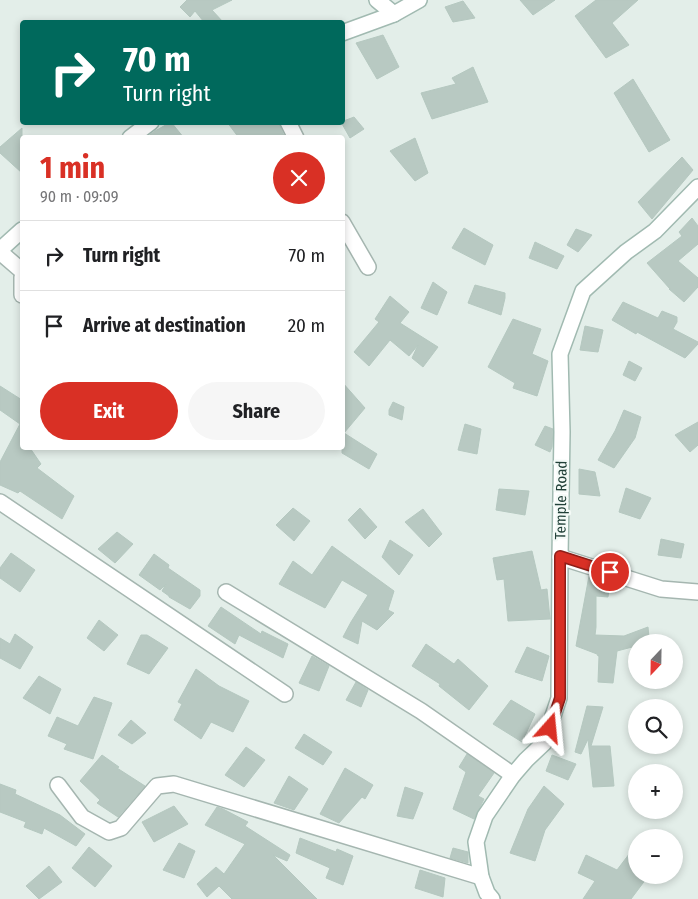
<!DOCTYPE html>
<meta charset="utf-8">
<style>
:root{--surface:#fff;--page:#f6f6f6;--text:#202124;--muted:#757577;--line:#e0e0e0;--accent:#d93025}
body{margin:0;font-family:"Fira Sans Condensed",sans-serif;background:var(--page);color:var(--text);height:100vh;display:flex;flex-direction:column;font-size:19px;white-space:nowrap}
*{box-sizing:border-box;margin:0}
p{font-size:16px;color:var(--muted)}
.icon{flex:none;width:28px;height:28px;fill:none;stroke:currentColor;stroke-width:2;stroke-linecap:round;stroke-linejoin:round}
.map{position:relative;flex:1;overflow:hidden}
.details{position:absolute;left:20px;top:135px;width:325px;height:315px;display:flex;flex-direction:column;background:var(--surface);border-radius:5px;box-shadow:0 2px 8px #0003}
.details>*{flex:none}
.guide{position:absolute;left:20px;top:20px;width:325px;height:105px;border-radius:5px;box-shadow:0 2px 8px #0003;background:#00695c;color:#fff;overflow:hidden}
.needle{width:32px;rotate:202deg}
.fabs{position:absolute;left:628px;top:634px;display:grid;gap:10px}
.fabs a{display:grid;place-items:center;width:55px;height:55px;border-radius:50%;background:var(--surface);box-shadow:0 2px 8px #0003;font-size:25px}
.pin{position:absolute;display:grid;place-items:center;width:42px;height:42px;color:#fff;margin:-21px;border:2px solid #fff;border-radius:50%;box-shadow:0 1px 5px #0007}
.me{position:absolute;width:55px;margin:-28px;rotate:18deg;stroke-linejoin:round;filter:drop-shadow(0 0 4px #0008)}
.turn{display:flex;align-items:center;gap:18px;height:105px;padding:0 20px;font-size:22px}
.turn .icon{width:65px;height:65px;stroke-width:2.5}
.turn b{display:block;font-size:35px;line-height:42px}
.round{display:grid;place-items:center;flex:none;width:52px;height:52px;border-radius:26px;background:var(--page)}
.headline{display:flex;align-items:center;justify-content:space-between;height:85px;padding:0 20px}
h1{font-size:30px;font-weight:700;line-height:38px;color:var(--accent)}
.action{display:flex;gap:10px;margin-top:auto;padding:10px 20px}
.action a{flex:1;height:58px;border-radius:30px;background:var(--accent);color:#fff;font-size:20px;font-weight:700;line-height:58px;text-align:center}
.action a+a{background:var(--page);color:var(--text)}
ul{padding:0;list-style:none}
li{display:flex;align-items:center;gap:15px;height:70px;padding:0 20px;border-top:1px solid var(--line)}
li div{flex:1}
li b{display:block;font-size:19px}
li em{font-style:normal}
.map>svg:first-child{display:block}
.building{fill:#b8c9c2;stroke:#b5c8c0}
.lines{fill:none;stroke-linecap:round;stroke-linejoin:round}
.street-casing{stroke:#a5b6b0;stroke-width:18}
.secondary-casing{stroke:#a1bab1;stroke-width:18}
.street{stroke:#fff;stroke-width:15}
.secondary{stroke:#fff;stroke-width:15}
.route-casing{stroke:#8d1f18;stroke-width:12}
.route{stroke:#d93025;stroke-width:9}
.labels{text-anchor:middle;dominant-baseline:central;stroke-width:4.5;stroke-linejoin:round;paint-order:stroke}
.street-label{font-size:15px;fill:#214038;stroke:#f4faf7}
</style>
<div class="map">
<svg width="698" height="899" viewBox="0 0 698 899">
<rect width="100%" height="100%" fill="#e3eee9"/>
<g class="building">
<polygon points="187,0 232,0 212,10 223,22 204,22 195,11 190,17 180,7"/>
<polygon points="520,0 555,0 533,15"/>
<polygon points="596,0 638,0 612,23 629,45 606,58 575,16"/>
<polygon points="463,1 475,18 453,22 445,7"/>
<polygon points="383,35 399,67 377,79 356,43"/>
<polygon points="473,67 488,102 432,119 421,93 456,84 452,78"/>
<polygon points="633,79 670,140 649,152 614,93"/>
<polygon points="354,117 364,129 350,138 341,122"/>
<polygon points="171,122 184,138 146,138 155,131"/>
<polygon points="227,122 278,122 285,138 239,138"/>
<polygon points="22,128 22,173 0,153 0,147"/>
<polygon points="415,138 428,173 415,181 390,151"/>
<polygon points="682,157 693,170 652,219 638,202"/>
<polygon points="692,218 698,226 698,244 678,261 698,278 698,287 684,302 669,289 670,289 647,263 682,236 679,232"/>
<polygon points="464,228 493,245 485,265 452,248"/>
<polygon points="576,229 592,235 578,252 567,245"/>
<polygon points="535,242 564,256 557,269 529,258"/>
<polygon points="433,282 447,292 437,315 421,308"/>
<polygon points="475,285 505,293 505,298 501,315 468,303"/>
<polygon points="390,296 409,312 400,323 438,347 423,367 412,358 418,345 409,356 390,340 369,366 354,352 379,322 375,319"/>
<polygon points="623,302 658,318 662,311 677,317 677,322 673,329 698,342 698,344 685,358 637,332 636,334 612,320"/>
<polygon points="513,319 541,329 532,354 548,361 537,396 513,388 515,383 488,367"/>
<polygon points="585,326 603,330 598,352 580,350"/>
<polygon points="629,361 642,368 635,381 623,375"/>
<polygon points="342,382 365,408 344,433 377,454 369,469 342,453"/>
<polygon points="0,386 22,400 22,448 30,448 41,464 37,468 74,496 62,519 20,491 18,493 0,485 0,462 20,424 0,410"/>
<polygon points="393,402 404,407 402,420 389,415 389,410"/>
<polygon points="624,410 641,417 635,438 614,468 598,460 615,431"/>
<polygon points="698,422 698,445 690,452 675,435"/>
<polygon points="465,424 481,429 477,454 458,450"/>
<polygon points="545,426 553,429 552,447 550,452 535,445"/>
<polygon points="579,469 595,472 600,496 579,494"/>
<polygon points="626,488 651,498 640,519 619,512"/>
<polygon points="499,489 529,491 525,515 496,510"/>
<polygon points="293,508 310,521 294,541 276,525"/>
<polygon points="360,508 377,527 365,539 348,520"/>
<polygon points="423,509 442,534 429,547 405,522"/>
<polygon points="117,532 133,544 115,563 98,549"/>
<polygon points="661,539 684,544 681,558 658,555"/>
<polygon points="390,540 413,555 399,575 382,557"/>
<polygon points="332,546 394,591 388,610 394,613 377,630 362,621 358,644 343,637 351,622 368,595 342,580 325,608 279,584 293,561 312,575"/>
<polygon points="532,551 541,590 547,589 550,619 508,621 504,579 497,580 493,558"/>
<polygon points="11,553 35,570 20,592 0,578 0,568"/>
<polygon points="154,554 169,565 168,568 200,590 200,596 190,609 169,597 169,596 162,591 166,584 160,590 139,575"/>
<polygon points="589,576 610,583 608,597 596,596 596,627 595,635 624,636 648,627 649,637 655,638 656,640 650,642 636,642 636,646 617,651 613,683 598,682 599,656 598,656 597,654 576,646"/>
<polygon points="221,607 261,634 262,631 288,644 283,658 239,635 235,644 208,626"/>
<polygon points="99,620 118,635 104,651 87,638"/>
<polygon points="15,634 33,647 20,669 0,658 0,638 10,644"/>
<polygon points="141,635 147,635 168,648 149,674 127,664"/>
<polygon points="426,644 454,664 458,659 488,686 469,710 439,686 440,684 412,666"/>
<polygon points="527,647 549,656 542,681 515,672"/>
<polygon points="312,656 329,666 319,691 299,683"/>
<polygon points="196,669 219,686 249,701 233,732 211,722 201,739 174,720 182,704 178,702"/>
<polygon points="39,676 61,689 50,714 23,698"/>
<polygon points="356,682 368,690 361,707 346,700"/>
<polygon points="94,697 112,703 93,759 64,749 67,744 48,736 57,717 78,726"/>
<polygon points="511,700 535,714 522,742 493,724"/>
<polygon points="587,706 603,707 591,746 610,746 614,786 593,787 588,739 581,754 575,752"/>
<polygon points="131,720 146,733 132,744 118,735"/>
<polygon points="304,734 332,752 323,765 295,748"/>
<polygon points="246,747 265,760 244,787 225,775"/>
<polygon points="467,754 494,773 478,796 484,799 474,819 453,809 466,772 459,767"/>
<polygon points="102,755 119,767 117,768 145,786 118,817 97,803 100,800 80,781"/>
<polygon points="552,755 576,764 568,780 546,771"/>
<polygon points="345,768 373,785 365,799 362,797 339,823 320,814"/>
<polygon points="289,776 308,789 294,810 274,803"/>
<polygon points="0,784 16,790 15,794 60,815 85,834 76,846 44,828 42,834 24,827 26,822 0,812"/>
<polygon points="544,786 564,804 545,830 535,861 510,853 528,809"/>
<polygon points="405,787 423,793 413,819 397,816"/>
<polygon points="174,806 188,824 154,842 142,822"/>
<polygon points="217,807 223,809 248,822 245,826 290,855 287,861 273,855 317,899 232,899 219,886 207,897 197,884 216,867 224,874 245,844 205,825"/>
<polygon points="300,838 336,852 337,849 353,856 343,885 326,878 330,868 296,853"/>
<polygon points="179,843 195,851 184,878 163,870"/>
<polygon points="636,845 636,875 649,875 631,899 583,899 595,881 578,873 586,855 617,870"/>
<polygon points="89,847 112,866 95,887 72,868"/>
<polygon points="453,848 468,852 468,863 450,858"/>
<polygon points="49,866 62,882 39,899 26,886"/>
<polygon points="420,870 445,878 443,897 415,888"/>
</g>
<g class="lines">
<g class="street-casing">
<g id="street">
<polyline points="288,122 296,138"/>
<polyline points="342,222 368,267"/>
<polyline points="0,252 22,271"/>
<polyline points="22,277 22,295"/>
<polyline points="0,502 285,694"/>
<polyline points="560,557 661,589 698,592"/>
<polyline points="226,592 421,711 513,775"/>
<polyline points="58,785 82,817 109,832 121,828 157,786 174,784 481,877"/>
</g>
</g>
<g class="secondary-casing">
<g id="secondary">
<polyline points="377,0 394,14"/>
<polyline points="342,33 394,14 419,0"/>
<polyline points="130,138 151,122"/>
<polyline points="0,250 22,230"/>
<polyline points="492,899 487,893 481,877 476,842 485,816 513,775 526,760 544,743 559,698 560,557 562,432 560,354 583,291 626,252 655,231 698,187"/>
</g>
</g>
<use href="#street" class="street"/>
<use href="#secondary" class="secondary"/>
</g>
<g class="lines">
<g class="route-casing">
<polyline id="route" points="550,728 560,698 560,556 610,572"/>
</g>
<use href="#route" class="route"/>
</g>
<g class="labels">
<g class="street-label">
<text transform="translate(561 500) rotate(-89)">Temple Road</text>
</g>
</g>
</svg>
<div class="fabs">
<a><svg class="needle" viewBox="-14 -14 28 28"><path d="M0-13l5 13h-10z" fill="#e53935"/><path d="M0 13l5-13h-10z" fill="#757577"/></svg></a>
<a><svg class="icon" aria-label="search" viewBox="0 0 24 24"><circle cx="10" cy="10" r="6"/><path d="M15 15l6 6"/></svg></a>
<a>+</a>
<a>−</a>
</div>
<div class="pin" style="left:610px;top:572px;background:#d93025"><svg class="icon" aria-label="arrive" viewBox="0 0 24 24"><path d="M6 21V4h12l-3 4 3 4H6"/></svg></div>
<svg class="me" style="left:550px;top:728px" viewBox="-20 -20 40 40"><path d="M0-17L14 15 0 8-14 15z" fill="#d93025" stroke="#fff" stroke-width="4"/></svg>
<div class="guide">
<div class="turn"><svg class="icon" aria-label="right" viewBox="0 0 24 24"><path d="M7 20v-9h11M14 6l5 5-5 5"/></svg><div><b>70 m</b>Turn right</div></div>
</div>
<section class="details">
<div class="headline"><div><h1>1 min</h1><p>90 m · 09:09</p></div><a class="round" style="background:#d93025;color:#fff"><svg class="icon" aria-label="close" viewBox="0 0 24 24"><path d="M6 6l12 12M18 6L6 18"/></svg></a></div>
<ul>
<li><svg class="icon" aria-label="right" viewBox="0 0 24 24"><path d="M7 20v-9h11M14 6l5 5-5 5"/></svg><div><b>Turn right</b></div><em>70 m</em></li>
<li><svg class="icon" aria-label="arrive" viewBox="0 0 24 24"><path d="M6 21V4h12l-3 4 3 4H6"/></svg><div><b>Arrive at destination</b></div><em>20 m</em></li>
</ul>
<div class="action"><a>Exit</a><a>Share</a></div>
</section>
</div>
